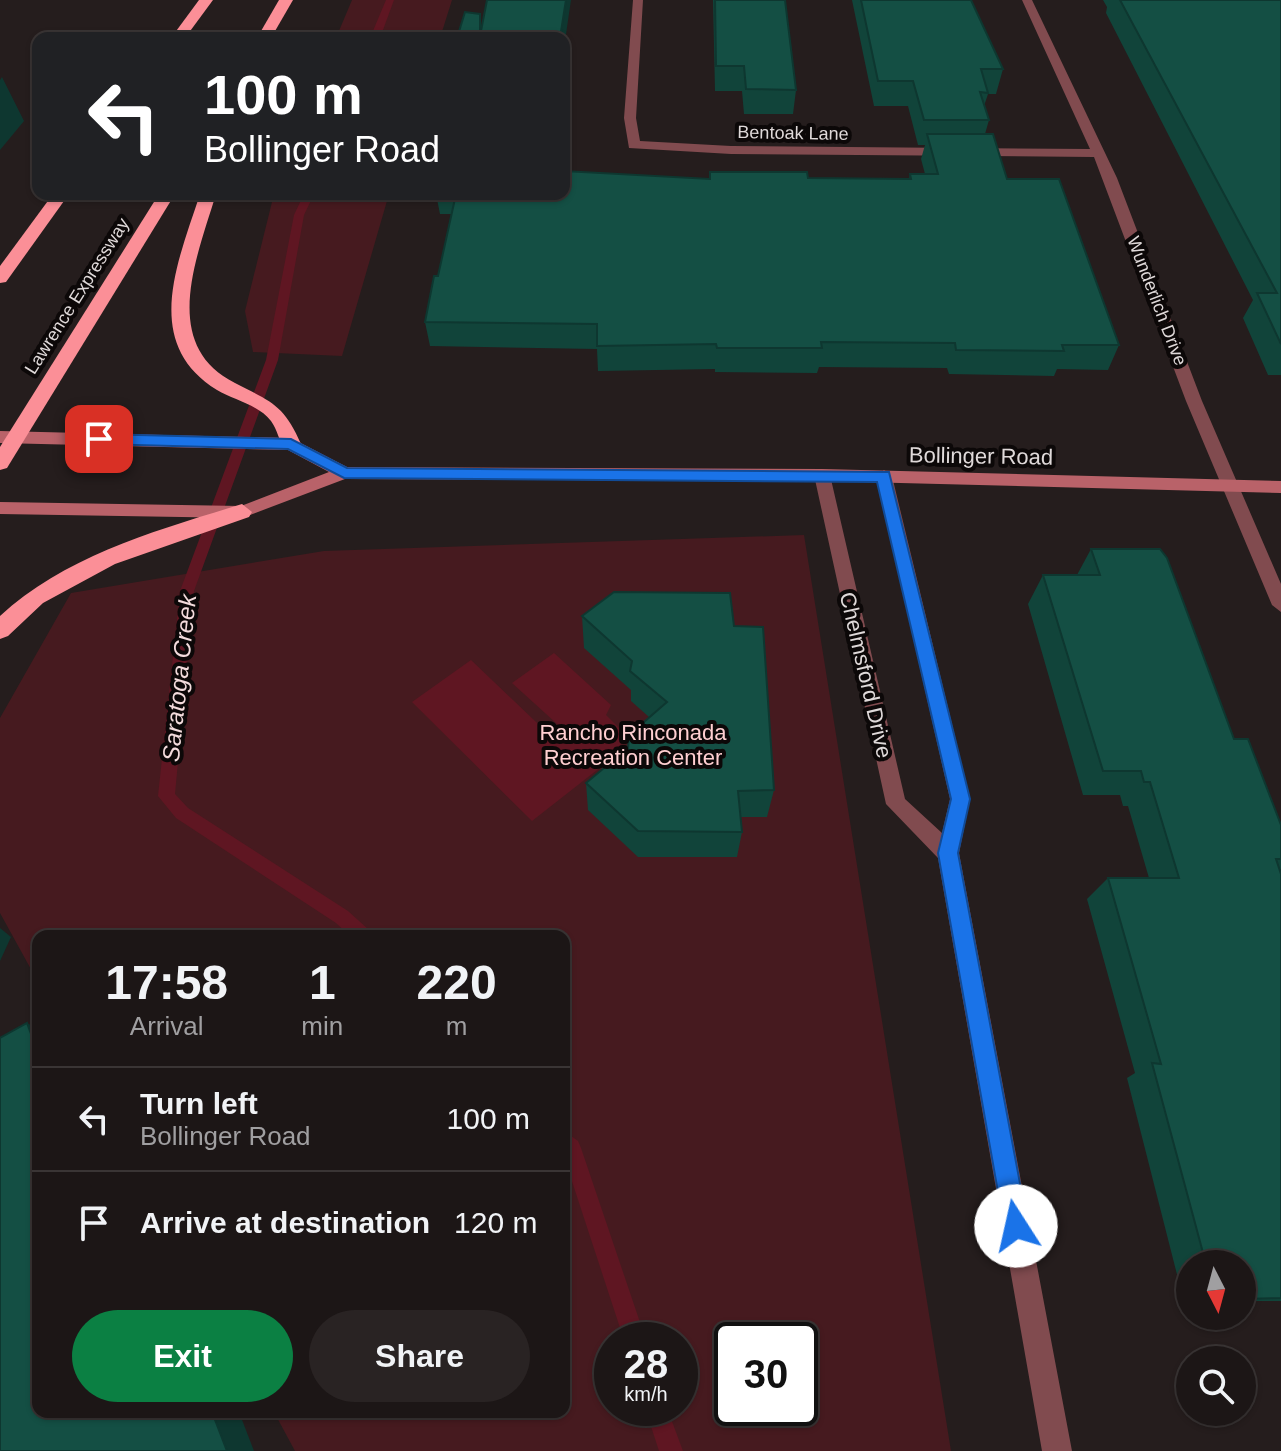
<!DOCTYPE html>
<style>
:root{--surface:#1c1616;--page:#292323;--text:#f1f3f6;--muted:#a09fa1;--line:#3a3535;--accent:#0b8043}
body{margin:0;font-family:Arial,sans-serif;background:var(--page);color:var(--text);height:100vh;display:flex;flex-direction:column;font-size:30px;white-space:nowrap}
*{box-sizing:border-box;margin:0}
p{font-size:26px;color:var(--muted)}
.icon{flex:none;width:44px;height:44px;fill:none;stroke:currentColor;stroke-width:2;stroke-linecap:round;stroke-linejoin:round}
.map{position:relative;flex:1;overflow:hidden}
.drawer{position:absolute;left:32px;top:930px;width:538px;height:488px;display:flex;flex-direction:column;background:var(--surface);border-radius:16px;box-shadow:0 2px 6px #0004,0 0 0 2px var(--line)}
.drawer>*{flex:none}
.guide{position:absolute;left:32px;top:32px;width:538px;height:168px;border-radius:16px;box-shadow:0 2px 6px #0004,0 0 0 2px var(--line);background:#202124;color:#fff;overflow:hidden}
.needle{width:52px;rotate:174deg}
.controls{position:absolute;left:1176px;top:1250px;display:grid;gap:16px}
.controls a{display:grid;place-items:center;width:80px;height:80px;border-radius:50%;background:var(--surface);box-shadow:0 2px 6px #0004,0 0 0 2px var(--line);font-size:40px}
.speed{position:absolute;left:594px;top:1322px;display:flex;gap:16px;font-size:40px;font-weight:700;text-align:center}
.speed>*{display:grid;place-content:center;width:104px;height:104px;border-radius:50%;background:var(--surface);box-shadow:0 2px 6px #0004,0 0 0 2px var(--line);line-height:1}
.speed small{font-size:20px;font-weight:400}
.speed .limit{border:4px solid #111;border-radius:12px;background:#fff;color:#111}
.pin{position:absolute;display:grid;place-items:center;width:68px;height:68px;color:#fff;margin:-34px;border-radius:16px;box-shadow:0 4px 12px #0006}
.me{position:absolute;width:88px;margin:-44px;rotate:350deg;stroke-linejoin:round;filter:drop-shadow(0 0 6px #0008)}
.turn{display:flex;align-items:center;gap:28px;height:168px;padding:0 40px;font-size:36px}
.turn .icon{width:104px;height:104px;stroke-width:2.5}
.turn b{display:block;font-size:56px;line-height:68px}
.eta{display:flex;justify-content:space-evenly;align-items:center;height:136px;text-align:center}
.eta b{font-size:48px;font-weight:700;line-height:56px}
.cta{display:flex;gap:16px;margin-top:auto;padding:16px 40px}
.cta a{flex:1;height:92px;border-radius:48px;background:var(--accent);color:#fff;font-size:32px;font-weight:700;line-height:92px;text-align:center}
.cta a+a{background:var(--page);color:var(--text)}
ul{padding:0;list-style:none}
li{display:flex;align-items:center;gap:24px;height:104px;padding:0 40px;border-top:2px solid var(--line)}
li div{flex:1}
li b{display:block;font-size:30px}
li em{font-style:normal}
.map>svg:first-child{display:block}
.green{fill:#461a1f;fill-rule:evenodd}
.water{fill:#5f1622}
.lines{fill:none;stroke-linecap:round;stroke-linejoin:round}
.stream{fill:#5f1622;fill-rule:evenodd}
.street{fill:#814b4f;fill-rule:evenodd}
.secondary{fill:#b96269;fill-rule:evenodd}
.highway{fill:#fb8f97;fill-rule:evenodd}
.wall{fill:#11443a}
.shaded-wall{fill:#0e3730}
.building{fill:#144f44;stroke:#0e3730;stroke-width:2}
.route{fill:#1a73e8;stroke:#114b97;stroke-width:2}
.labels{text-anchor:middle;dominant-baseline:central;stroke-width:8;stroke-linejoin:round;paint-order:stroke}
.far-street-label{font-size:18px;fill:#dfd9d9;stroke:#0c0808}
.street-label{font-size:22px;fill:#dfd9d9;stroke:#0c0808}
.park-label{font-size:22px;fill:#ffcfd1;stroke:#0c0808}
.water-label{font-size:24px;font-style:italic;fill:#f3dbdc;stroke:#0c0808}
</style>
<div class="map">
<svg width="1281" height="1451" viewBox="0 0 1281 1451">
<rect width="100%" height="100%" fill="#251d1d"/>
<g class="green">
<polygon points="352,0 452,0 440,38 336,38"/>
<polygon points="274,194 389,194 342,356 253,352 245,311"/>
<path d="M804 535 951 1451H295L274 1412H564V936H38V982L0 913V718L71 593 324 551ZM612 1340H680V1408H612ZM732 1340H800V1408H732Z"/>
</g>
<polygon class="water" points="554,653 611,705 606,715 622,731 620,752 532,821 412,702 471,660 557,742 567,733 512,683"/>
<g class="lines">
<g class="stream">
<polygon points="386,0 394,0 380,38 370,38"/>
<polygon points="304,194 314,194 304,215 278,360 194,591 175,794 188,808 348,911 369,930 372,936 350,936 336,923 176,818 158,796 180,591 266,360 294,215"/>
<polygon points="564,1131 578,1141 581,1148 646,1340 624,1340 564,1157"/>
<polygon points="645,1408 667,1408 683,1451 659,1451"/>
</g>
<g class="street">
<polygon points="633,0 643,0 636,118 640,141 731,146 1090,149 1022,0 1032,0 1117,178 1202,401 1281,584 1281,612 1272,605 1186,401 1094,157 731,154 629,148 624,118"/>
<polygon points="822,469 830,475 905,799 942,833 950,799 876,476 884,470 892,476 970,799 959,853 1072,1451 1042,1451 938,858 886,804 814,475"/>
</g>
<polygon class="secondary" points="0,431 291,438 347,467 822,469 1281,481 1281,493 822,481 345,479 242,518 0,514 0,502 241,506 329,472 288,450 0,443"/>
<g class="highway">
<polygon points="199,0 213,0 185,38 171,38"/>
<polygon points="279,0 293,0 271,38 257,38"/>
<polygon points="53,194 69,194 6,282 0,283 0,266"/>
<polygon points="159,194 175,194 7,468 0,470 0,447"/>
<path d="M200 194H216C197 257 159 345 235 383 272 402 284 405 301 444L298 449H284C279 440 277 429 271 421 259 405 234 400 217 390 141 343 178 262 200 194Z"/>
<path d="M242 504 252 512 249 517 115 564 43 603 8 636 0 639V616C66 555 158 530 242 504Z"/>
</g>
</g>
<g class="wall">
<polygon points="713,0 785,0 796,90 793,114 744,114 742,91 715,91"/>
<polygon points="852,0 971,0 1003,69 996,94 988,94 984,106 989,120 985,134 1007,179 1119,345 1108,370 1057,369 1054,376 949,374 947,368 819,367 817,373 715,372 715,369 598,371 597,349 430,346 425,322 438,276 451,214 440,214 436,194 564,194 709,179 909,179 910,174 925,174 921,159 925,145 918,145 908,106 874,106"/>
<polygon points="1103,0 1281,0 1281,375 1268,375 1243,318 1253,300 1106,13 1107,7"/>
<polygon points="1091,549 1234,739 1281,825 1281,869 1280,870 1281,874 1281,1301 1242,1301 1242,1264 1190,1264 1190,1302 1184,1302 1127,1078 1135,1073 1087,899 1108,878 1149,878 1128,806 1123,806 1120,795 1083,795 1028,604 1043,575 1077,575"/>
<polygon points="582,616 734,626 774,790 767,817 740,817 742,832 737,857 638,857 588,810 586,783 628,748 649,717 631,701 631,690 584,648"/>
</g>
<g class="shaded-wall">
<polygon points="566,0 571,0 564,48 564,38 560,38"/>
<polygon points="2,77 24,121 0,150 0,80"/>
<polygon points="0,928 11,937 0,961"/>
<polygon points="27,1023 38,1029 38,1053"/>
<polygon points="212,1412 239,1412 254,1451 227,1451"/>
</g>
<g class="building">
<polygon points="487,0 566,0 560,38 457,38 465,12 480,14 480,36"/>
<polygon points="715,0 785,0 796,90 746,89 744,66 716,66"/>
<polygon points="861,0 971,0 1003,69 981,69 988,93 980,92 989,120 924,120 913,81 878,81"/>
<polygon points="1120,0 1281,0 1281,344 1257,293 1277,293"/>
<polygon points="927,134 993,134 1007,179 1059,179 1119,345 1062,345 1064,351 956,350 955,343 821,342 822,348 717,348 716,344 597,346 597,324 425,322 434,276 438,276 456,194 564,194 564,171 710,179 710,172 807,172 808,178 911,179 910,174 938,174"/>
<polygon points="1091,549 1160,549 1167,558 1234,739 1248,739 1281,825 1281,859 1276,859 1281,874 1281,1298 1242,1299 1242,1264 1206,1264 1152,1063 1161,1064 1108,878 1179,878 1150,782 1144,782 1141,771 1103,771 1043,575 1100,575"/>
<polygon points="614,592 730,593 734,626 763,627 774,790 738,791 742,832 638,831 586,783 628,748 629,735 667,702 630,671 632,661 582,616"/>
<polygon points="27,1023 38,1053 38,1412 212,1412 227,1451 0,1451 0,1038"/>
</g>
<polygon class="route" points="99,434 291,439 347,468 889,472 970,799 958,853 1028,1226 1024,1235 1016,1238 1007,1235 1004,1226 938,853 951,799 877,482 344,478 288,449 99,444 92,439"/>
<g class="labels">
<g class="far-street-label">
<text transform="translate(793 133) rotate(1)">Bentoak Lane</text>
<text transform="translate(77 296) rotate(-58)">Lawrence Expressway</text>
<text transform="translate(1157 301) rotate(69)">Wunderlich Drive</text>
</g>
<g class="street-label">
<text transform="translate(981 456) rotate(1)">Bollinger Road</text>
<text transform="translate(866 675) rotate(77)">Chelmsford Drive</text>
</g>
<g class="park-label">
<text x="633" y="732">Rancho Rinconada<tspan x="633" dy="25">Recreation Center</tspan></text>
</g>
<g class="water-label">
<text transform="translate(179 678) rotate(-84)">Saratoga Creek</text>
</g>
</g>
</svg>
<div class="controls">
<a><svg class="needle" viewBox="-14 -14 28 28"><path d="M0-13l5 13h-10z" fill="#e53935"/><path d="M0 13l5-13h-10z" fill="#a09fa1"/></svg></a>
<a><svg class="icon" aria-label="search" viewBox="0 0 24 24"><circle cx="10" cy="10" r="6"/><path d="M15 15l6 6"/></svg></a>
</div>
<div class="speed"><div>28<small>km/h</small></div><div class="limit">30</div></div>
<div class="pin" style="left:99px;top:439px;background:#d93025"><svg class="icon" aria-label="arrive" viewBox="0 0 24 24"><path d="M6 21V4h12l-3 4 3 4H6"/></svg></div>
<svg class="me" style="left:1016px;top:1226px" viewBox="-20 -20 40 40"><circle r="19" fill="#fff"/><path d="M0-13L10 11 0 6-10 11z" fill="#1a73e8"/></svg>
<div class="guide">
<div class="turn"><svg class="icon" aria-label="left" viewBox="0 0 24 24"><path d="M17 20v-9H6M10 6l-5 5 5 5"/></svg><div><b>100 m</b>Bollinger Road</div></div>
</div>
<section class="drawer">
<div class="eta">
<div><b>17:58</b><p>Arrival</p></div>
<div><b>1</b><p>min</p></div>
<div><b>220</b><p>m</p></div>
</div>
<ul>
<li><svg class="icon" aria-label="left" viewBox="0 0 24 24"><path d="M17 20v-9H6M10 6l-5 5 5 5"/></svg><div><b>Turn left</b><p>Bollinger Road</p></div><em>100 m</em></li>
<li><svg class="icon" aria-label="arrive" viewBox="0 0 24 24"><path d="M6 21V4h12l-3 4 3 4H6"/></svg><div><b>Arrive at destination</b></div><em>120 m</em></li>
</ul>
<div class="cta"><a>Exit</a><a>Share</a></div>
</section>
</div>
